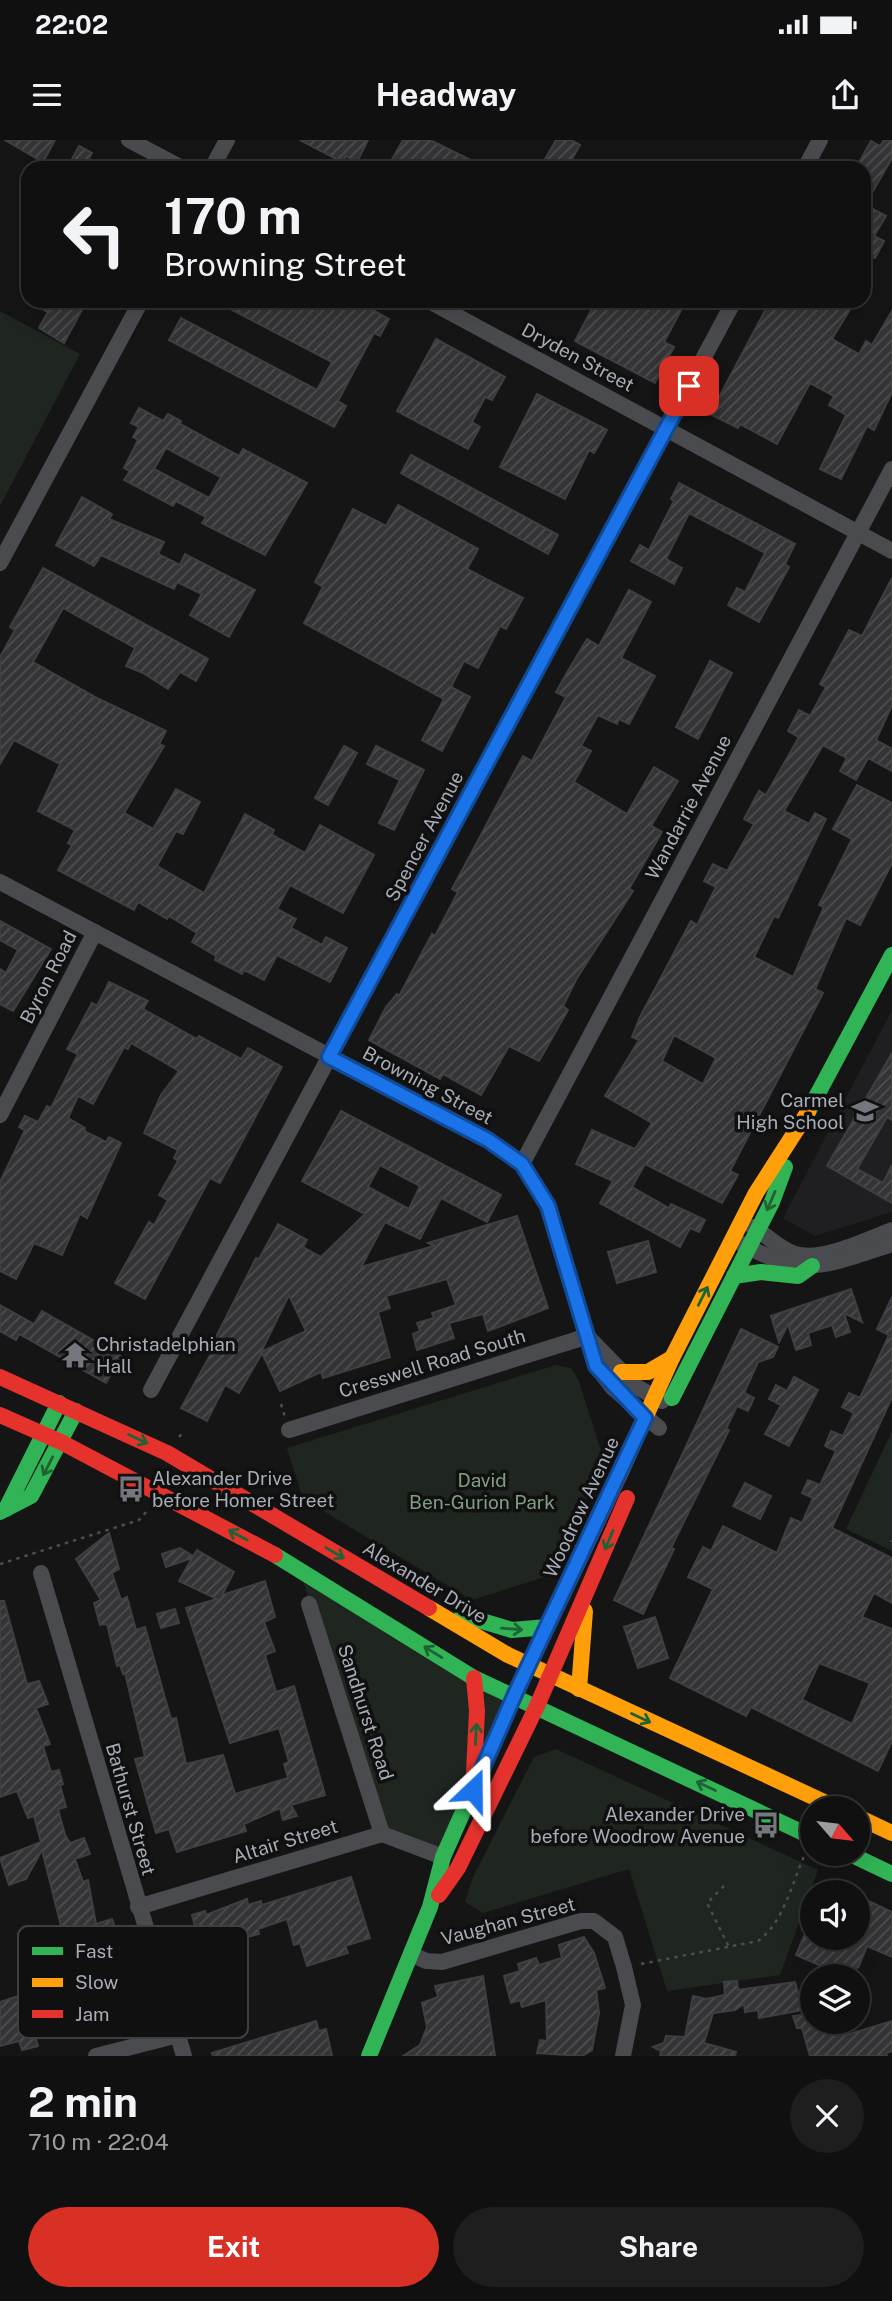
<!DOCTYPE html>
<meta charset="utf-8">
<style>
:root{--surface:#101010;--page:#1e1e1e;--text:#f1f3f6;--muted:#9c9d9f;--line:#303030;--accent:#d93025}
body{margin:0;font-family:"Public Sans",sans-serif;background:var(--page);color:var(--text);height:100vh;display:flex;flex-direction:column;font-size:26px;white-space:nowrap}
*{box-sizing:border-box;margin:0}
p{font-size:23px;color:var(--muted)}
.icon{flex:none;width:38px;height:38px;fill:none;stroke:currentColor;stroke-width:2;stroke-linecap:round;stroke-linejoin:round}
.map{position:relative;height:1916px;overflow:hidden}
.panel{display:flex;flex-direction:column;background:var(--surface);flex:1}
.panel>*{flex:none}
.banner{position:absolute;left:21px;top:21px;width:850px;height:147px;border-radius:21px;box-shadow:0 7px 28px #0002,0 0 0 2px var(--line);background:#101010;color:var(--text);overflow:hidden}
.needle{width:46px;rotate:118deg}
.tools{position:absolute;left:800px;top:1656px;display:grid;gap:14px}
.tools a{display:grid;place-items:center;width:70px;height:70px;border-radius:50%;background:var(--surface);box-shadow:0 7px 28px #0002,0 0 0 2px var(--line);font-size:35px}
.pin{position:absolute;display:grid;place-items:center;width:60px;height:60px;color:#fff;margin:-30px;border-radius:14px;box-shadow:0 4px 10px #0006}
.me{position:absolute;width:77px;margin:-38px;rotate:23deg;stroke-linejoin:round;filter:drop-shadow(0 0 5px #0008)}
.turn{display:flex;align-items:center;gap:24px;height:147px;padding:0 28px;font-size:32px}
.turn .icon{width:91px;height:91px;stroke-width:2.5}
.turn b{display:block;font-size:49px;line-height:60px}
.round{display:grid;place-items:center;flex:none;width:74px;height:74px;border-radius:37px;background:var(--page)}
.summary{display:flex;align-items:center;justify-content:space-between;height:119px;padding:0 28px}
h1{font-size:42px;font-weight:700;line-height:52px}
.primary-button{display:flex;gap:14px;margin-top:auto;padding:14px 28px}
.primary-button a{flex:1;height:80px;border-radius:42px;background:var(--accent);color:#fff;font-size:28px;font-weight:700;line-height:80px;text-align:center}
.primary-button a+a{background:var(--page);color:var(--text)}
.status{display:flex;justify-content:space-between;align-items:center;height:49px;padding:0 35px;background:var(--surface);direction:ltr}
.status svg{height:19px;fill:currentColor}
header{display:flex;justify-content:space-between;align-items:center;height:91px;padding:0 28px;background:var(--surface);font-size:32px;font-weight:700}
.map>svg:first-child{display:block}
.built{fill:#1f1f21}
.park{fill:#1f2620}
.building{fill:url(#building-hatch);stroke:#3e3f42;stroke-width:2;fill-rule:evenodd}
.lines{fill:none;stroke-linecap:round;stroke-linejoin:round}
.path{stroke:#4b4d50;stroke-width:2.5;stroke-dasharray:3.5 5;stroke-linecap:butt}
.street{stroke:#4a4b4e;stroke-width:16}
.fast{stroke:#30b455;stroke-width:16}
.slow{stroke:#ff9f0a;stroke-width:16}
.jam{stroke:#e5322d;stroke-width:16}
.oneway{stroke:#206233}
.route-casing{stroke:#114b97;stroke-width:18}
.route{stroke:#1a73e8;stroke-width:12}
.labels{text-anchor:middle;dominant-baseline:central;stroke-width:7;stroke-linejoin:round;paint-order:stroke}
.street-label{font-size:19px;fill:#a7adb6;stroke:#101011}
.poi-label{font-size:19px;fill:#a7adb6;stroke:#101011;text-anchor:end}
.park-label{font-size:19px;fill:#7fa07f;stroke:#101011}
.key{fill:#101011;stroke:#3d3f43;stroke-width:2}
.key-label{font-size:19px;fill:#a7adb6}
</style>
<div class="status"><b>22:02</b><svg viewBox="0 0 49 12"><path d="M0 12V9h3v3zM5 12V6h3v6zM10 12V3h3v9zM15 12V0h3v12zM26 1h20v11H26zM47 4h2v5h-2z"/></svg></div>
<header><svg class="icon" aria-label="menu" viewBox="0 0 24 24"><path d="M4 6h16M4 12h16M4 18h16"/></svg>Headway<svg class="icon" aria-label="share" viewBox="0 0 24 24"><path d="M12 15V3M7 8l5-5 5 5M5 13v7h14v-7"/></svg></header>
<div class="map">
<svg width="892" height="1916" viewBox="0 0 892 1916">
<defs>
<pattern id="building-hatch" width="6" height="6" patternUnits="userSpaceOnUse" patternTransform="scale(1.75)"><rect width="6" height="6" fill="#343436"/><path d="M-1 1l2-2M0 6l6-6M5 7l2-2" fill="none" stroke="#4f4f51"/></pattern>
</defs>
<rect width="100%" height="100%" fill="#151516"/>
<polygon class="built" points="892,870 892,1072 815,1096 783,1078"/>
<g class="park">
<polygon points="0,171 80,214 0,366"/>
<polygon points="556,1225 571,1228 578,1239 604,1320 551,1435 472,1460 303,1359 287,1308"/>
<polygon points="892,1291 892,1411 846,1389"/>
<polygon points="299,1428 515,1554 443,1717 382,1694"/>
<polygon points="556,1609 818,1730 780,1835 667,1851 629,1729 483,1773 465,1762 473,1737 534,1617"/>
</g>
<g class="building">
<polygon points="5,0 55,0 43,22"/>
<polygon points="300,0 368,0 357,22 346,16 342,22"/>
<polygon points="403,0 430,0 487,28 387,28"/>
<polygon points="556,0 571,0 580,5 567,28 540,28"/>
<polygon points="884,0 892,0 892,18 865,65 886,76 874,96 884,101 875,118 864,113 864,28 856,28 871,1 880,6"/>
<polygon points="79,6 92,13 84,28 67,28"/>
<polygon points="28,161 71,161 83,168 64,203 39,188 48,172"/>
<polygon points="215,161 356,161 389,179 380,196 374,193 338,261 346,266 334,287 169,200 181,178 317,250 332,222"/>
<polygon points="596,161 686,161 664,202 674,207 655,243 575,201"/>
<polygon points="770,161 855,161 832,199 859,214 866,201 872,205 892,171 892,252 874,290 867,286 841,339 820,329 846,275 829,265 834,256 810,243 777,304 740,284 738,288 710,274"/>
<polygon points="436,199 505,237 492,260 485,257 472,282 480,287 468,309 397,271"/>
<polygon points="537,254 607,290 594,313 589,310 565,359 500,327"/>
<path d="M139 268 163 281 168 274 181 281 180 284 239 316 243 309 307 343 265 415 202 383 206 377 176 361 173 366 124 340 130 331 124 328 138 300 133 297 139 287 131 283ZM166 308 221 337 209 358 154 329Z"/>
<polygon points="411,315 558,395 548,414 401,333"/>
<polygon points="679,343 795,404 785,424 789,427 759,482 728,465 737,448 745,452 765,413 689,373 666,419 682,428 674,444 631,421 640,405 649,410 674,361 671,359"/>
<polygon points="82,357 112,374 109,379 164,402 158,414 180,425 185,414 255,450 229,497 190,475 202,454 177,442 174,449 101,415 94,426 56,405"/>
<polygon points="398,365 478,409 467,429 523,458 506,489 500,486 478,528 464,521 451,547 470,557 442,611 422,600 444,559 304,483 323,447 315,442 353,369 386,386"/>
<polygon points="43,428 208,519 196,541 180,532 168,549 143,533 126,526 135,508 63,468 33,522 99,559 166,591 159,604 164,606 124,673 153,689 176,649 200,662 183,694 176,691 157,726 204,753 245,674 274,690 272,695 305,713 320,685 374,715 343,773 290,745 277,769 296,779 291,788 322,805 326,797 347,808 330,842 277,815 264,840 244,830 242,834 215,820 216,816 192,802 197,793 169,776 167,779 138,762 134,770 58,730 72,705 68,703 75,690 38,671 60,624 14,600 0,624 0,517 15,490 10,487"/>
<path d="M892 438V565L876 600 892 609V631L868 618 856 640 840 631 847 618 823 605 784 671 809 684 815 673 826 679 778 778 774 776 754 817 793 837 824 767 819 765 852 699 833 689 857 645 892 663V723L860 785 846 778 815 849 823 853 730 1031 738 1035 722 1063 645 1024 632 1047 669 1068 671 1064 705 1080 699 1092 690 1088 680 1107 600 1063 613 1041 576 1024 592 990 635 1009 652 983 605 956 639 900 632 897 640 877 691 781 697 785 716 747 704 741 713 724 727 731 754 684 744 679 759 651 766 655 799 597 788 591 799 570 810 576 826 547 820 544 849 490 862 496ZM674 895 716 918 703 944 662 921Z"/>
<polygon points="629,450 651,462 621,518 655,536 629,584 619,579 617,584 598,575 581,606 591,611 574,642 627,674 654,627 678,641 651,686 662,692 629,749 633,751 577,838 563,866 568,870 539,921 509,906 481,955 443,934 440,939 369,900 386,867 397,854 399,856 432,794 435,796 458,752 452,749 523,616 532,621 566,557 556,552 568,531 587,499 599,506"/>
<polygon points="710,521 732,533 698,599 676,587"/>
<polygon points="344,606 357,613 328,665 315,658"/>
<polygon points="376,606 424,630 394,690 379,683 400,640 367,624"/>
<polygon points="0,781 51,809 13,871 0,864 0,829 6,833 18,810 0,800"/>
<polygon points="109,842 148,861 143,869 197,899 199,896 241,919 248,908 282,927 220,1043 210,1038 145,1159 115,1143 149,1082 154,1085 168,1060 159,1055 178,1021 174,1018 178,1010 144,993 161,955 179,931 131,903 128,909 124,907 93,964 78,956 68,978 85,988 84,991 106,1002 109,997 121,1003 87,1078 80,1074 62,1115 34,1103 16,1139 0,1131 0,1042 25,990 19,987 25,976 38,982 47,966 51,968 78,914 67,909 92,863 97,866"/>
<polygon points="892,913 892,980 887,977 857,1029 883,1043 892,1025 892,1063 827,1026"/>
<path d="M341 971 501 1055 487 1082 441 1058 420 1099 385 1082 361 1127 434 1106 428 1103 517 1076 548 1168 488 1191 483 1174 449 1183 454 1198 417 1210 413 1194 420 1191 417 1183 434 1178 432 1173 456 1165 447 1139 386 1156 390 1168 378 1172 390 1217 323 1238 321 1232 280 1251 262 1213 239 1253 225 1245 207 1281 181 1268 214 1208 211 1207 256 1118 259 1119 278 1084 307 1100 303 1107 321 1117 365 1074 302 1041ZM380 1025 420 1046 409 1069 368 1047ZM289 1155 306 1191 261 1212Z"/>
<polygon points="648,1101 656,1132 617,1143 608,1112"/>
<polygon points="851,1149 862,1182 844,1173 850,1192 836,1197 832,1185 808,1193 811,1205 796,1210 788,1184 779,1202 771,1176"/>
<path d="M892 1157V1257L832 1388 892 1418V1463L874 1453 862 1477 892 1489V1601L878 1631 751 1567 746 1576 670 1538 713 1449 688 1437 703 1407 711 1411 723 1386 777 1413 791 1378 802 1383 813 1358 802 1353 808 1340 820 1345 836 1311 825 1306 831 1291 843 1296 854 1273 842 1267 849 1253 860 1258 889 1195 877 1189ZM819 1523 870 1543 852 1584 802 1560Z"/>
<polygon points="0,1165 34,1184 42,1171 121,1216 106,1243 19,1194 16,1200 0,1191"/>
<polygon points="741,1189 778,1207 773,1217 758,1222 744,1253 754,1258 748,1271 737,1266 726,1289 729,1290 671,1408 674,1409 643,1474 614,1460"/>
<polygon points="794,1237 818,1250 789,1306 765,1294 781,1265 769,1259 776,1245 787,1251"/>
<polygon points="745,1343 771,1356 760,1379 733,1366"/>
<polygon points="109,1393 119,1429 112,1433 121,1460 127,1457 136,1490 145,1487 171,1579 176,1578 186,1624 223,1615 235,1654 288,1638 284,1624 289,1622 279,1588 230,1603 186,1468 217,1459 179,1441 192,1418 166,1427 162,1414 180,1408 193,1416 197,1410 234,1432 222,1455 265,1441 275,1477 264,1482 275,1511 265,1515 276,1552 294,1546 325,1655 291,1665 297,1676 283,1680 280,1668 244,1684 246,1691 177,1712 169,1689 156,1693 135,1619 145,1617 125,1533 123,1534 120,1525 117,1526 107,1484 100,1485 94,1463 101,1460 76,1419"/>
<polygon points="0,1461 4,1461 27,1544 39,1541 48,1564 36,1568 50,1604 43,1606 51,1632 59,1630 63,1644 60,1645 66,1667 58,1669 65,1695 70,1703 84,1698 90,1714 75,1719 83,1742 88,1740 96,1784 112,1779 132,1838 138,1837 141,1850 136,1858 128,1860 130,1867 34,1893 38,1906 22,1910 19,1901 0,1906 0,1862 28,1853 26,1843 36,1840 22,1798 61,1786 42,1710 26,1739 9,1745 0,1718 41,1702 34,1676 28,1678 17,1651 0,1657"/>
<polygon points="175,1469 179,1483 161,1488 157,1474"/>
<polygon points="655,1477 668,1518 638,1528 624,1487"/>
<polygon points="351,1737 370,1798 345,1806 348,1813 307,1826 300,1803 294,1805 287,1779 258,1789 259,1794 232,1801 244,1840 212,1851 192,1775 205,1771 206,1775 247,1759 248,1765 261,1761 262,1765"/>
<polygon points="858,1756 892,1772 892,1817 867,1806 858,1828 858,1826 851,1836 844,1836 796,1815 804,1796 838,1810 843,1797 858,1797"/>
<polygon points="584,1797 594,1813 605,1848 596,1850 599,1873 592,1910 582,1916 537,1913 540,1900 547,1901 546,1860 522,1867 520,1860 511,1863 504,1836 520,1831 518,1824 536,1818 539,1825 562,1818 559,1805"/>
<polygon points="483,1836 495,1916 403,1916 420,1905 427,1887 422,1863 438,1857 435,1846"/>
<polygon points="737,1841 738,1850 795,1842 803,1870 759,1878 758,1870 745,1872 744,1864 735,1870 713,1873 704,1903 736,1912 735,1916 660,1916 661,1911 653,1907 664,1903 666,1896 685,1897 693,1856 706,1859 725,1855 724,1842"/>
<polygon points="812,1874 812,1881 849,1881 843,1896 892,1881 892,1911 886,1913 887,1916 810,1916 802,1888 797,1888 793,1876"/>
<polygon points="316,1881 319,1891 326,1889 332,1916 213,1916 212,1913"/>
</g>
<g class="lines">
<g class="path">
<polyline points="281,1264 285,1277"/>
<polyline points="179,1297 184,1291"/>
<polyline points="892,1400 892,1402"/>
<polyline points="0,1424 139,1380 147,1371"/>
<polyline points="724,1746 707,1763 729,1807"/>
<path d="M641 1824 758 1801C783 1783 792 1744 804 1716"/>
</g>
<g class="street">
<polyline points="129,0 182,28"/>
<polyline points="212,28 227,0"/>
<polyline points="805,28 820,0"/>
<polyline points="429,161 892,411"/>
<polyline points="0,423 141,161"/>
<polyline points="0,742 488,1000 522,1024 548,1066 596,1226 613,1248 659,1288"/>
<polyline points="0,975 95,792"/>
<polyline points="522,1024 892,329"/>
<path d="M753 1087C767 1095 779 1109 795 1114 823 1122 865 1100 892 1090"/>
<path d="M742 1104C806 1139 826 1125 892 1104"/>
<polyline points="589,1198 637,1247 662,1261"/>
<polyline points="151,1250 734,161"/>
<polyline points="289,1290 588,1196"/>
<polyline points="41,1433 184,1916"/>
<polyline points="309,1464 382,1694"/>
<polyline points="138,1767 382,1694 443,1717"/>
<polyline points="411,1814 426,1821 442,1822 581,1781 594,1781 615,1797 624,1827 633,1865 623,1916"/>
<polyline points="96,1916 178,1895"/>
</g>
<g class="fast">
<polyline points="808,972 892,815"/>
<polyline points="734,1136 761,1132 798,1136 812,1126"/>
<polyline points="672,1258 772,1062 785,1027"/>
<polyline points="6,1369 59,1263"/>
<polyline points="0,1372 31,1356 76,1271"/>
<polyline points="275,1415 474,1538 812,1697"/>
<polyline points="462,1475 512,1490 547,1487"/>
<polyline points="848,1713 892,1734"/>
<polyline points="369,1916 430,1767 443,1717 508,1570"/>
</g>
<g class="slow">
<polyline points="621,1232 648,1232 672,1218"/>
<polyline points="619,1336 672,1218 756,1053 808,972"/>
<polyline points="429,1468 508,1515 837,1668"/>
<polyline points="579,1549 585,1471"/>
<polyline points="858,1677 892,1693"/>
</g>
<g class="jam">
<polyline points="0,1237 167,1313 429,1468"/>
<polyline points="0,1275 61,1302 275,1415"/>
<polyline points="474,1538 477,1571 474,1632"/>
<polyline points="508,1570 619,1336"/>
<polyline points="439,1755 458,1728 537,1566 627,1358"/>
</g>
</g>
<defs><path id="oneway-shaft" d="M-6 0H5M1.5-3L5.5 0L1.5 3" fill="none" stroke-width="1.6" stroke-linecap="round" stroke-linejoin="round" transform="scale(1.75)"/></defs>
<g class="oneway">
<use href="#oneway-shaft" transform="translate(771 1061) rotate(113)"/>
<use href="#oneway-shaft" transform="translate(703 1156) rotate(-63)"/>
<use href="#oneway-shaft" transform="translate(138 1299) rotate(25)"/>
<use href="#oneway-shaft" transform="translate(48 1326) rotate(117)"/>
<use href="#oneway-shaft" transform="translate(238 1395) rotate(-152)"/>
<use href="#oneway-shaft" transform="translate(609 1400) rotate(113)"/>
<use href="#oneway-shaft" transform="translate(335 1413) rotate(31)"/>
<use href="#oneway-shaft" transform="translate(512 1489) rotate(5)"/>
<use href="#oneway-shaft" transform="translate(433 1512) rotate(-148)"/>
<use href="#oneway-shaft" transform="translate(641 1578) rotate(25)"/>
<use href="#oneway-shaft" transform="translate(476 1594) rotate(-87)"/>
<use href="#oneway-shaft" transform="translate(706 1646) rotate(-155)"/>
</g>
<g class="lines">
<g class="route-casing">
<polyline id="route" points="473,1650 515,1554 645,1278 596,1226 548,1066 522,1024 488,1000 329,917 689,246"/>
</g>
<use href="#route" class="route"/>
</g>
<defs>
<g id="school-bare" transform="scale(2.1)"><path d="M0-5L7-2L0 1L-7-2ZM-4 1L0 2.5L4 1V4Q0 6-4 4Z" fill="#74787e" stroke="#101011" stroke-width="2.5" paint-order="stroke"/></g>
<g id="temple-bare" transform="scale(2.1)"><path d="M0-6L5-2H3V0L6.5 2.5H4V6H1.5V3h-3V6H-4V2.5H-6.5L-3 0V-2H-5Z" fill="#74787e" stroke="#101011" stroke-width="2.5" paint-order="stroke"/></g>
<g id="bus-bare" transform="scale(2.1)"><path d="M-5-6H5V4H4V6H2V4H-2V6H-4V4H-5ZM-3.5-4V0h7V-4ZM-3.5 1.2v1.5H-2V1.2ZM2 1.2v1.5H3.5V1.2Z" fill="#74787e" stroke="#101011" stroke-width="2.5" paint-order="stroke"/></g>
</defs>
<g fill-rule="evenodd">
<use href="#school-bare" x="865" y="971"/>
<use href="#temple-bare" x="75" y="1215"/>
<use href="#bus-bare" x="131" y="1349"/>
<use href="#bus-bare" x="766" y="1685"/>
</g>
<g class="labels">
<g class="street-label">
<text transform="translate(578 217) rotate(28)">Dryden Street</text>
<text transform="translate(688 667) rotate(-62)">Wandarrie Avenue</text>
<text transform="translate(424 696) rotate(-62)">Spencer Avenue</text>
<text transform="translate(48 837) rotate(-63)">Byron Road</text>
<text transform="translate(428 945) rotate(28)">Browning Street</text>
<text transform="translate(432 1223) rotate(-17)">Cresswell Road South</text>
<text transform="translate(581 1367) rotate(-65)">Woodrow Avenue</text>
<text transform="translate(425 1442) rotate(31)">Alexander Drive</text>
<text transform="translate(366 1572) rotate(72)">Sandhurst Road</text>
<text transform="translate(131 1669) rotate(74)">Bathurst Street</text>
<text transform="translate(285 1701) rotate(-17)">Altair Street</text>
<text transform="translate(508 1781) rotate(-15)">Vaughan Street</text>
</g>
<g class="poi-label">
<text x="844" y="960">Carmel<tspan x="844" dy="22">High School</tspan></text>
<text x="96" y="1204" text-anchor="start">Christadelphian<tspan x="96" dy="22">Hall</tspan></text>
<text x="152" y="1338" text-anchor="start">Alexander Drive<tspan x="152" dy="22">before Homer Street</tspan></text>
<text x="745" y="1674">Alexander Drive<tspan x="745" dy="22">before Woodrow Avenue</tspan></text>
</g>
<g class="park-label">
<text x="482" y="1340">David<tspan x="482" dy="22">Ben-Gurion Park</tspan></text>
</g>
</g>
<rect x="18" y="1786" width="230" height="112" rx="10" class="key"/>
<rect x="32" y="1807" width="31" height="8" fill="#30b455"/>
<rect x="32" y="1838" width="31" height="9" fill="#ff9f0a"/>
<rect x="32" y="1870" width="31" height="8" fill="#e5322d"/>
<g class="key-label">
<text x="75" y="1818">Fast</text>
<text x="75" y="1849">Slow</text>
<text x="75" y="1881">Jam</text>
</g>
</svg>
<div class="tools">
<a><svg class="needle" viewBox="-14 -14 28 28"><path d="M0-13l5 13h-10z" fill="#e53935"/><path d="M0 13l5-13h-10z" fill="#9c9d9f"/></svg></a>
<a><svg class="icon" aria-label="sound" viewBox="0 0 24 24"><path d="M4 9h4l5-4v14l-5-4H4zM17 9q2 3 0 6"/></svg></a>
<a><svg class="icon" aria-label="layers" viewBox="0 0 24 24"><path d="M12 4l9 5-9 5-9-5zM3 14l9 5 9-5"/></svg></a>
</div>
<div class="pin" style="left:689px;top:246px;background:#d93025"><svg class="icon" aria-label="arrive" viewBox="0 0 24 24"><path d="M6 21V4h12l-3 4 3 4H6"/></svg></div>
<svg class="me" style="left:473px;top:1650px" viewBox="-20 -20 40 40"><path d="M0-17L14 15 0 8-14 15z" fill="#1a73e8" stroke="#fff" stroke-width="4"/></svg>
<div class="banner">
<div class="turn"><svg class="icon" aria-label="left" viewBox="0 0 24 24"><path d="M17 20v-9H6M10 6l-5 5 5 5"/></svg><div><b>170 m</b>Browning Street</div></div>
</div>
</div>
<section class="panel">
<div class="summary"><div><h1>2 min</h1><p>710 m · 22:04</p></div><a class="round"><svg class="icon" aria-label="close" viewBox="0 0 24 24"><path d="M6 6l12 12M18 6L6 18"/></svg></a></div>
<div class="primary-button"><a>Exit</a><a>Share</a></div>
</section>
